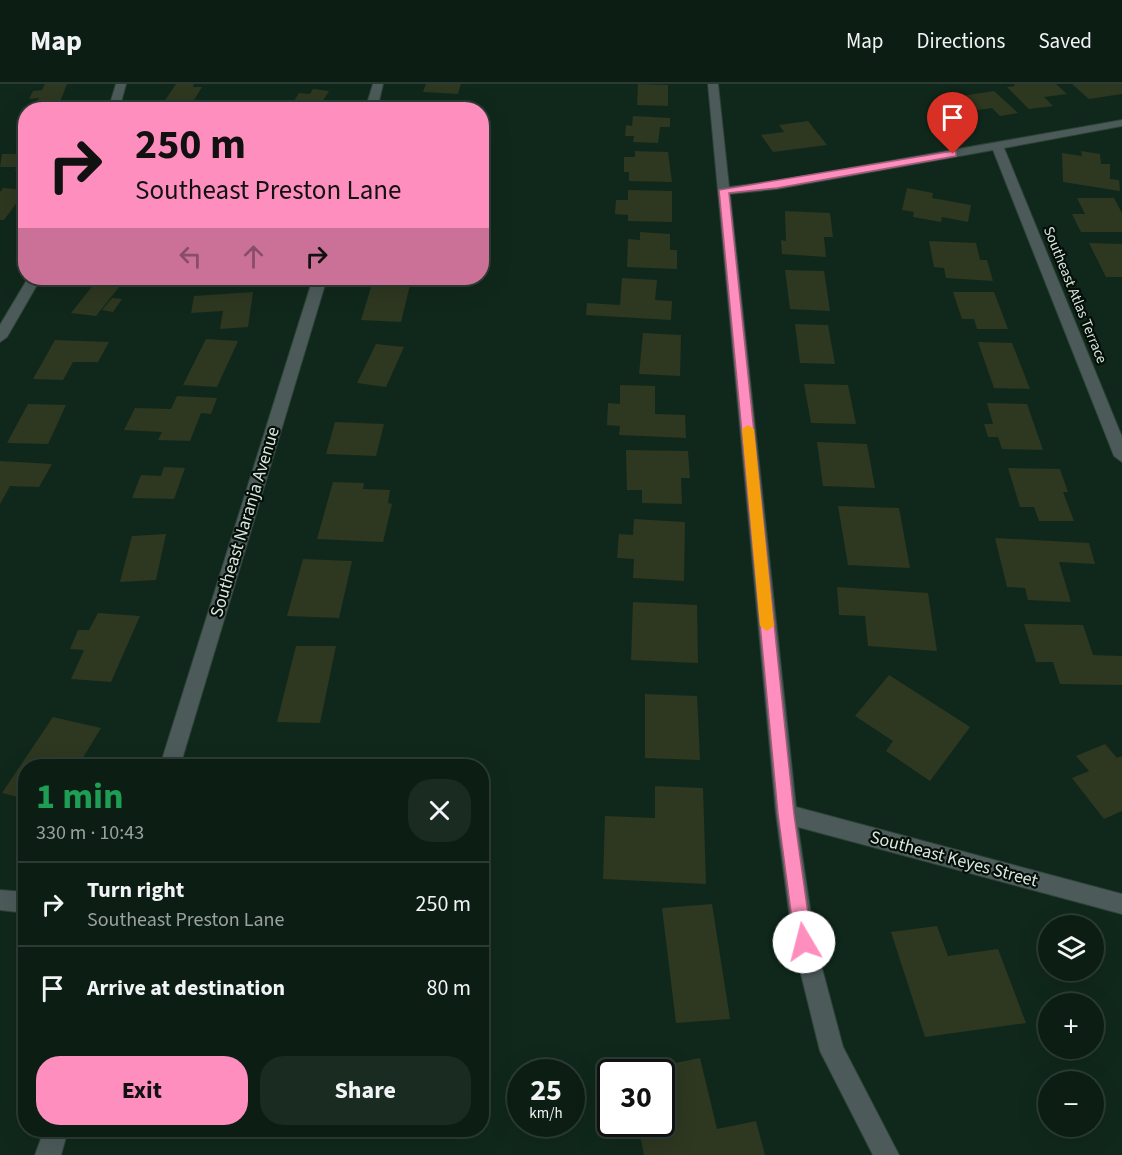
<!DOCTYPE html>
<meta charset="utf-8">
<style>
:root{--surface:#0c1e14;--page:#1a2b22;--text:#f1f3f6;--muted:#9aa2a0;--line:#2c3c34;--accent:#fe8ebd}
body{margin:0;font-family:"Source Sans 3",sans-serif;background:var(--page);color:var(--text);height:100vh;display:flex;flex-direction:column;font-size:22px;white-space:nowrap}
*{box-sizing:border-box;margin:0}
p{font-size:20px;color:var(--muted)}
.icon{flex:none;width:33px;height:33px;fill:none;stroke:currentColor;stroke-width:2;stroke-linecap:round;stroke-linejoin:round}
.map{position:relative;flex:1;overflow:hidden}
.side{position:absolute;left:18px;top:675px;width:471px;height:378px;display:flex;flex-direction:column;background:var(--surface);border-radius:24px;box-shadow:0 6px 24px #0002,0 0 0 2px var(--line)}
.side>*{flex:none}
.hud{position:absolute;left:18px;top:18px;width:471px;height:183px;border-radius:24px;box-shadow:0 6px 24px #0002,0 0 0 2px var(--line);background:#fe8ebd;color:#111;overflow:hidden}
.buttons{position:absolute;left:1038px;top:831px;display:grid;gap:12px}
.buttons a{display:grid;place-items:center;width:66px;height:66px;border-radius:50%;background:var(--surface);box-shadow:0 6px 24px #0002,0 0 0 2px var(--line);font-size:30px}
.speed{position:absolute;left:507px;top:975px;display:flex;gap:12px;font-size:30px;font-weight:700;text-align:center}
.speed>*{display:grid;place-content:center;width:78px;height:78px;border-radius:50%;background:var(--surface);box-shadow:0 6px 24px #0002,0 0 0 2px var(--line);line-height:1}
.speed small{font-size:15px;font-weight:400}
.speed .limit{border:3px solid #111;border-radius:9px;background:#fff;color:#111}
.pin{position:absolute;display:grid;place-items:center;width:51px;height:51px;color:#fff;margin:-62px -26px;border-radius:50% 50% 50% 0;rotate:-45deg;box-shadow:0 0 6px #0007}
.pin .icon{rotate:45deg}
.me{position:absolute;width:66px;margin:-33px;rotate:352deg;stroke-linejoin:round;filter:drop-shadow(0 0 4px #0008)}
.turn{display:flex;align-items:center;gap:21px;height:126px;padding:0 18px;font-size:27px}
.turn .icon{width:78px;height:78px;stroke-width:2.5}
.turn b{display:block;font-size:42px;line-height:51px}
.lanes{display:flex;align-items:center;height:57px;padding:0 18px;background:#0003;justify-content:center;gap:30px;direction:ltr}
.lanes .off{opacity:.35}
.round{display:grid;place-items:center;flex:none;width:63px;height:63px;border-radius:24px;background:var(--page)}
.headline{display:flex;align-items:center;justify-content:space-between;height:102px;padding:0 18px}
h1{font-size:36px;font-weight:700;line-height:45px;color:#1e9e55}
.button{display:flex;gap:12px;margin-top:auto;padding:12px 18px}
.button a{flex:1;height:69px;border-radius:24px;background:var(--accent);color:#111;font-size:24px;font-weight:700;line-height:69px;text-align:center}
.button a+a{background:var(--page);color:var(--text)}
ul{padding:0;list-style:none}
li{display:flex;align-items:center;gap:18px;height:84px;padding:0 18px;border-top:2px solid var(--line)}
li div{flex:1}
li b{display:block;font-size:22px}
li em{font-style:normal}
header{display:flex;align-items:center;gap:36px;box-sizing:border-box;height:84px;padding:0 30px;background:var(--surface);border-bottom:2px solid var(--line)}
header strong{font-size:28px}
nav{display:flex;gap:33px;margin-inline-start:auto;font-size:21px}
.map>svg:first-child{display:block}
.building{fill:#2e3720}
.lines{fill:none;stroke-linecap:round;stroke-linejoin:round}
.minor-casing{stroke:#2c4336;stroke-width:2}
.minor{fill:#4c5b5a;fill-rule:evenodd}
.route{fill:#fe8ebd;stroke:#a55c7b;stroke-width:1.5}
.slow{fill:#f59e0b}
.labels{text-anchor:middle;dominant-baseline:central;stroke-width:4.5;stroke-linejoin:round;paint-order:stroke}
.far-street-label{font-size:15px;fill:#d8e7dd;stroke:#050e08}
.street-label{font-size:18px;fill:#d8e7dd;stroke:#050e08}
</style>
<header>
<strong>Map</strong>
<nav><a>Map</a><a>Directions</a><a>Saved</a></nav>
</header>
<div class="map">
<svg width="1122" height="1071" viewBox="0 0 1122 1071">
<rect width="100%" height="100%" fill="#10281b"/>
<g class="building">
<polygon points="45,0 67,0 58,23 34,24 39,14 29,15 33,7 42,6"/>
<polygon points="176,0 194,0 193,3 202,3 188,26 160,24"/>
<polygon points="426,0 461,0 458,10 423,8"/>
<polygon points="638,0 668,1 668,22 637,21"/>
<polygon points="1014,0 1056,0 1067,10 1044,13 1053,22 1029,25 1007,3 1015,2"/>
<polygon points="1072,0 1122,0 1122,10 1089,15"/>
<polygon points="313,5 329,7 317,26 288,26 299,9 310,10"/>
<polygon points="994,7 1018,29 1000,32 992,24 963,28 949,14"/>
<polygon points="437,17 460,19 458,26 425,26 427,21 435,22"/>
<polygon points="633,32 670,34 670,43 660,43 658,59 633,58 634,52 625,52 626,41 632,42"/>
<polygon points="808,37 827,61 773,68 761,51 784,48 779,41"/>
<polygon points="635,67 668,68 672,98 629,97 629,88 624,88 624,73 635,73"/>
<polygon points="1081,67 1100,70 1101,80 1110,80 1110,95 1119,96 1120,107 1063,98 1062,69 1082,72"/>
<polygon points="2,70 26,70 26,87 15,87 17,83 0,83"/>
<polygon points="3,104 26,106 4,136 0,136 0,108"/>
<polygon points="907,104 933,109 932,114 971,121 968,138 942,133 941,138 913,133 914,128 902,126"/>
<polygon points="628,106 672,107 672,138 628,137 628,131 615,130 616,116 628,116"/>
<polygon points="1077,114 1114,114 1122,129 1122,148 1081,148 1072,130 1085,130"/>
<polygon points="785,127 830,129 833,153 824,153 826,173 782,170 781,156 786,157"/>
<polygon points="640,148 670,150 670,166 677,166 677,185 627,183 628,155 640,156"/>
<polygon points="929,157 976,159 980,176 987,176 993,197 946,194 944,184 934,183"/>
<polygon points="1089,159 1122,160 1122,193 1106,193"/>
<polygon points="785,186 824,187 830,227 790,225"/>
<polygon points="622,194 657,196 655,216 672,217 671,236 586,231 587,219 620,221"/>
<polygon points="95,199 119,203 96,232 71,229"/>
<polygon points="372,200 410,201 401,238 361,236"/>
<polygon points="253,208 248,243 220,245 223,227 191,229 194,212"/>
<polygon points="953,208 994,208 1008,245 977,245 974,235 962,235"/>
<polygon points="112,214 122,215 113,228 102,226"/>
<polygon points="795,240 828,241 835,280 800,279"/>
<polygon points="643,249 681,251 680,292 639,290"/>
<polygon points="206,255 238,257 217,303 183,301"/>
<polygon points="55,256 109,258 98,278 73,278 63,296 33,295"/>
<polygon points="978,258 1012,259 1030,305 994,304"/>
<polygon points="376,260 404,263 386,303 357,299"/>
<polygon points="804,300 848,301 856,340 811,339"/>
<polygon points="620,301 655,302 655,330 685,331 686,354 619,351 620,342 607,341 608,319 620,320"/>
<polygon points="177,312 217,314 211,330 201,329 190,357 158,356 162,348 124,346 135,324 171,325"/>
<polygon points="987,319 1027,320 1043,366 1002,365 998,353 988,353 984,340 993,340"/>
<polygon points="28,320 66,321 48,360 7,359"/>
<polygon points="335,338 384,340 376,372 326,370"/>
<polygon points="817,358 867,360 875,404 823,402"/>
<polygon points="626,366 688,367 690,394 681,394 682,420 642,419 642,406 627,406"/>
<polygon points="0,377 52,380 39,403 10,402 0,420"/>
<polygon points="164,383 185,384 174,415 132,414 141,391 161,392"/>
<polygon points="1008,384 1060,385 1068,408 1063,408 1074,437 1039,437 1034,423 1020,423"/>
<polygon points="333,398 364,399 363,405 390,406 388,419 392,420 383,458 317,455"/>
<polygon points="838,422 899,424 910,484 848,481"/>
<polygon points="634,435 685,438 684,497 633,494 634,475 617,474 619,450 633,451"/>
<polygon points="166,450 156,496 120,498 132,452"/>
<polygon points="995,454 1089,459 1095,480 1059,478 1071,518 1028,516 1025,504 1007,503"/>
<polygon points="303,475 352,477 339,534 287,532"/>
<polygon points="837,503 928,509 937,567 868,562 865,532 839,531"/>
<polygon points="633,518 697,521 698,579 631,576"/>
<polygon points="98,529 140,532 111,598 71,595 84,566 70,565 78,546 89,546"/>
<polygon points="1024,540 1083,541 1093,571 1122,572 1122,601 1060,600 1053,578 1036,578"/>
<polygon points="296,562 336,562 320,639 277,638"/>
<polygon points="889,591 970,643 930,697 886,667 893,657 855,632"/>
<polygon points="645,610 697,612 700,676 645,674"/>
<polygon points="53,633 101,644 78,682 26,682 26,715 2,709"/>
<polygon points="1105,660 1117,674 1122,672 1122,727 1104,735 1072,694 1089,687 1076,672"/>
<polygon points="317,673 316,682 254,682 255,675"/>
<polygon points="655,702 703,704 706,800 603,795 605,732 655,734"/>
<polygon points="712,820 730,935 676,939 662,824"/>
<polygon points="937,842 948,872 998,865 1026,939 925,953 891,848"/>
<polygon points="700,974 717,1045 756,1037 765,1071 644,1071 638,1040 662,1040 662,988 640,988 640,986"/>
<polygon points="188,1046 226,1046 226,1047 187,1053"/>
</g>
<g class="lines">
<g class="minor-casing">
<g id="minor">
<polygon points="116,0 126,0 119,26 108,26"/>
<polygon points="373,0 383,0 377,26 365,26"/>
<polygon points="708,0 718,0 729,103 777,97 1122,36 1122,42 1004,64 1122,353 1122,378 1114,372 993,66 777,105 730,110 796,723 1122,810 1122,830 798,743 815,858 843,963 899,1071 873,1071 820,967 793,858 776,730"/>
<polygon points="28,194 41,194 7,253 0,258 0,241"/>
<polygon points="313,194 327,194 180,682 160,682"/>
<polygon points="0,806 26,808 26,829 0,826"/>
<polygon points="44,1046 68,1046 61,1071 35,1071"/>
</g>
</g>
<use href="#minor" class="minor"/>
</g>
<polygon class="route" points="953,67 956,68 956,72 777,104 729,109 794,730 812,858 810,864 804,866 798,864 795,858 778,730 719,106"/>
<polygon class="slow" points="748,341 754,345 774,542 767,547 760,542 742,345"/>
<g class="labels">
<g class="far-street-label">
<text transform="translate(1075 211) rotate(68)">Southeast Atlas Terrace</text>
</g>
<g class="street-label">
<text transform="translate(245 438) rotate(-73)">Southeast Naranja Avenue</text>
<text transform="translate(954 775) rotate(15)">Southeast Keyes Street</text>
</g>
</g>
</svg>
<div class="buttons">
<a><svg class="icon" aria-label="layers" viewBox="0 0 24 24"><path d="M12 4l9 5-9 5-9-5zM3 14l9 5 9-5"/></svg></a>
<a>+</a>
<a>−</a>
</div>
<div class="speed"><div>25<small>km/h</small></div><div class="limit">30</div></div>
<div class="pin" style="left:953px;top:70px;background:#d93025"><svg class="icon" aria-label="arrive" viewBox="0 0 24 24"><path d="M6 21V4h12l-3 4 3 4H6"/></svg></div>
<svg class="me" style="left:804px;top:858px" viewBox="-20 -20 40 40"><circle r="19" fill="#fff"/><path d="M0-13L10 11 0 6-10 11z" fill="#fe8ebd"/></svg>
<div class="hud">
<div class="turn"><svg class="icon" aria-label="right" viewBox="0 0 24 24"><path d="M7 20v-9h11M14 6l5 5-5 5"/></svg><div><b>250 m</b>Southeast Preston Lane</div></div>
<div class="lanes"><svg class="icon off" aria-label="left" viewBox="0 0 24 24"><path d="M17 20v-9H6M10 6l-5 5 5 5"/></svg><svg class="icon off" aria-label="ahead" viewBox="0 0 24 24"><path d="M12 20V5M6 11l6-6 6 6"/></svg><svg class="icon" aria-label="right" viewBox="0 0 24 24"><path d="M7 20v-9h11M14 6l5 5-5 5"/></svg></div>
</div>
<section class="side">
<div class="headline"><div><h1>1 min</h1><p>330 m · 10:43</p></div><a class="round"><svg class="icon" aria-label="close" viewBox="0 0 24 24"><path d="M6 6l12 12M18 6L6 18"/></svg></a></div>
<ul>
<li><svg class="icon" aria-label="right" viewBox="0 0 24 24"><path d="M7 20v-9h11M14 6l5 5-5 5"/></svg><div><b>Turn right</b><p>Southeast Preston Lane</p></div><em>250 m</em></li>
<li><svg class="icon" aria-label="arrive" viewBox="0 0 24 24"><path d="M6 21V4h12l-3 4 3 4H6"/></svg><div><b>Arrive at destination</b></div><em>80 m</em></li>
</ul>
<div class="button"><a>Exit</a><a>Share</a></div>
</section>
</div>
